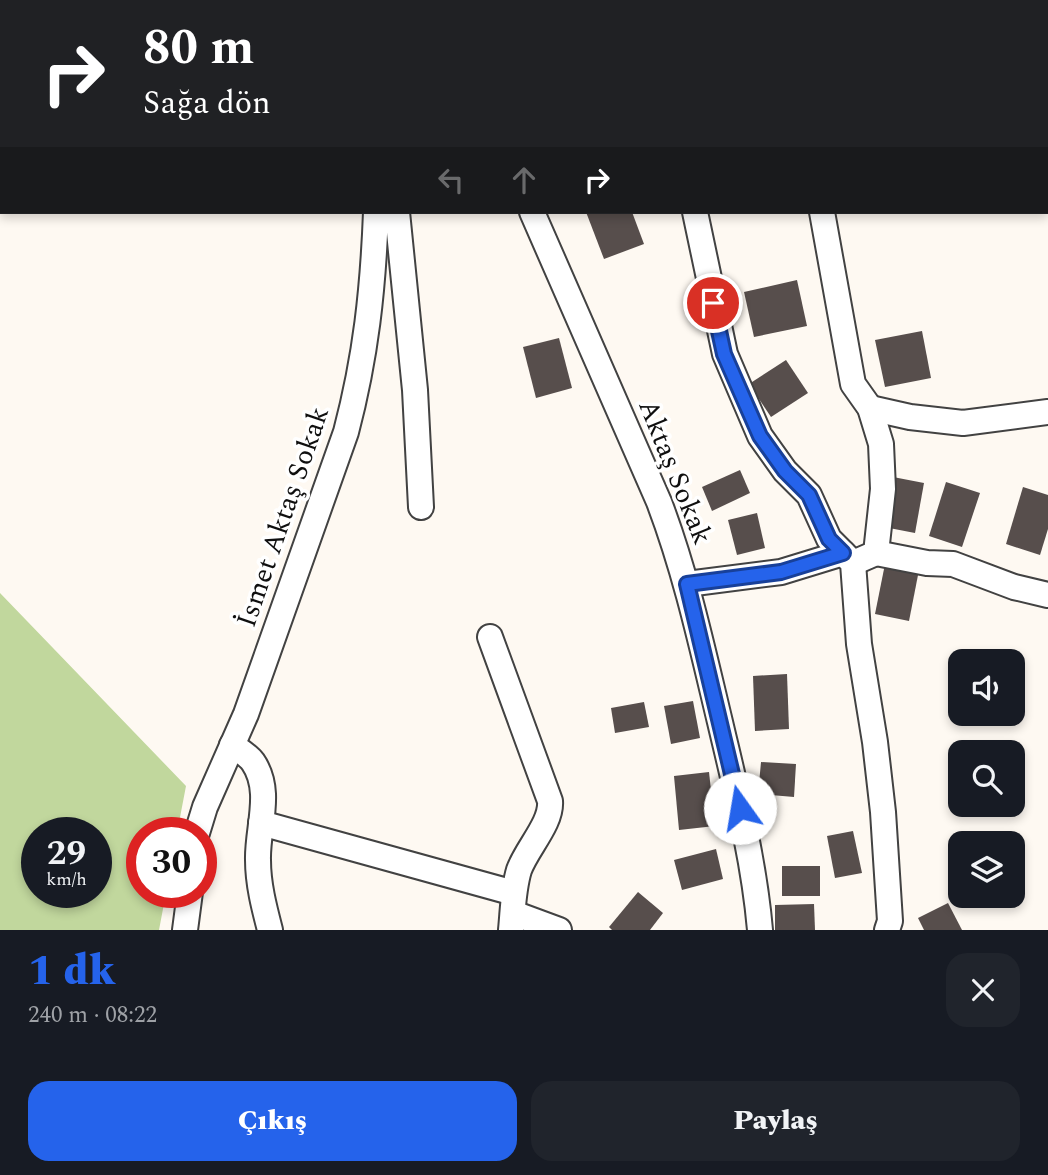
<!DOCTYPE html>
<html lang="tr">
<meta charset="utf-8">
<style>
:root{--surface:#171b24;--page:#20242c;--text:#f1f3f6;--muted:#9ea1a6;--accent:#2563eb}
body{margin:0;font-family:Spectral,serif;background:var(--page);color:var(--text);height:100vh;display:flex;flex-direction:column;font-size:26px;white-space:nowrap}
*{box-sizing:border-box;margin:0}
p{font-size:23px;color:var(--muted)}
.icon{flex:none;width:38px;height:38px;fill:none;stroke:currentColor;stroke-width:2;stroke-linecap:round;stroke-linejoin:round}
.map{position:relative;height:930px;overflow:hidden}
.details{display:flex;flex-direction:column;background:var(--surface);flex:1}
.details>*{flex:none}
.hud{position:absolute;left:0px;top:0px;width:1048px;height:214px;box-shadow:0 4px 10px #0003;background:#202124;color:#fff;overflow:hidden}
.controls{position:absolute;left:948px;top:649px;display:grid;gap:14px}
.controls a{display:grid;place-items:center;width:77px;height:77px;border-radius:14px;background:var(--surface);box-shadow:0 4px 10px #0003;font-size:35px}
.speed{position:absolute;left:21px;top:817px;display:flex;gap:14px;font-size:35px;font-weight:700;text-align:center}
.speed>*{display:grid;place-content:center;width:91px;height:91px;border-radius:50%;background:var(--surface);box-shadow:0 4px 10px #0003;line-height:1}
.speed small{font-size:18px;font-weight:400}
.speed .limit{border:10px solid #d22;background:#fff;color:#111}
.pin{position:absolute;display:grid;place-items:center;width:60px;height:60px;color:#fff;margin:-30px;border:4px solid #fff;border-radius:50%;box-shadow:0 2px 7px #0007}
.me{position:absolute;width:77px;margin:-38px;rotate:347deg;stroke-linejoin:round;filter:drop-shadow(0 0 5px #0008)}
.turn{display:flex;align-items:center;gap:24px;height:147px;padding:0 28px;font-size:32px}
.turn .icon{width:91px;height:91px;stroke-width:2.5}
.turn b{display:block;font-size:49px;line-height:60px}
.lanes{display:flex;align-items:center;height:66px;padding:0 28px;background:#0003;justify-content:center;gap:35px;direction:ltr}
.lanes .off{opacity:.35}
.round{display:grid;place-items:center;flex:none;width:74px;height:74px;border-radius:21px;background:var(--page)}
.headline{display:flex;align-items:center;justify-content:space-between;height:119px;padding:0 28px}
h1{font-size:42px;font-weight:800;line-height:52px;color:var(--accent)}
.cta{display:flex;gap:14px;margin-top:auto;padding:14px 28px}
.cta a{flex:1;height:80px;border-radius:21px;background:var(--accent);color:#fff;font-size:28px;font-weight:800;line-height:80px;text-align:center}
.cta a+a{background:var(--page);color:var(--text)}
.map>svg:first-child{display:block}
.forest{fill:#c1d79d;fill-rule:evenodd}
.building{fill:#574e4c}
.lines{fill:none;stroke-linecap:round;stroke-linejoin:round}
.minor-casing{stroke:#424242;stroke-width:28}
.minor{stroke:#fff;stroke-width:24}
.route-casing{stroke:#184099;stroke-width:18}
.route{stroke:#2563eb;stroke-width:12}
.labels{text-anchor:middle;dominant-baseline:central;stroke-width:7;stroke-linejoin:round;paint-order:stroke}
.street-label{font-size:28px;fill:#0f0f0f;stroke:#fff}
</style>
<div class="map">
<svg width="1048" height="930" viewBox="0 0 1048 930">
<rect width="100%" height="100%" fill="#fef9f2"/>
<path class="forest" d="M0 593 186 786 177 833H142V892L166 893 159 930H0ZM37 833H96V892H37Z"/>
<g class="building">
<polygon points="586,212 632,212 644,244 604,259"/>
<polygon points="797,280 807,326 754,337 744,292"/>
<polygon points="922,331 931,378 885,387 875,340"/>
<polygon points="559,338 572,388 536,398 523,347"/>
<polygon points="786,360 808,393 771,417 749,384"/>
<polygon points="740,470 750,493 712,511 702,487"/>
<polygon points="893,477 924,483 915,533 884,527"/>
<polygon points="946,482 980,493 962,547 929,536"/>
<polygon points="1023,487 1048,495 1048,529 1040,555 1006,544"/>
<polygon points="757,513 765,548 737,555 728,520"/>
<polygon points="885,564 919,570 909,621 875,614"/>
<polygon points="787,674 789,729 755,731 753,676"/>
<polygon points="693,701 700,738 671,744 664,706"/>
<polygon points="644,702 649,727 615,733 611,708"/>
<polygon points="761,762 796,764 794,797 758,794"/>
<polygon points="709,772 715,826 679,830 674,776"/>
<polygon points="853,831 862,873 835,878 827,836"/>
<polygon points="716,849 723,879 682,890 674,860"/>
<polygon points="961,849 961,883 949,878"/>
<rect x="782" y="866" width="38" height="30"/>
<polygon points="638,892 663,913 650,930 612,930 609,927"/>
<polygon points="948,903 962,930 924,930 918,918"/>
<polygon points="814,904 815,930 775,930 775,905"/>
</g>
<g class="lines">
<g class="minor-casing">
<g id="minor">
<polyline points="331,0 332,2"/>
<polyline points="763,0 763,2"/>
<polyline points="632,2 633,0"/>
<polyline points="711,2 713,0"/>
<polyline points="1046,128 1048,130"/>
<polyline points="397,212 415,390 421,507"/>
<path d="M532 212 659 502C686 573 702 647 720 722 736 790 754 860 760 930"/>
<polyline points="695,212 725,354 760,436 785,471 809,495 829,539 853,563 859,644 875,742 883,812 890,921 887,930"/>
<polyline points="822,212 853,384 870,408 881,444 883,489 876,553 853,563"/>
<polyline points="870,408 910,417 963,423 1048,412"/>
<polyline points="876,553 927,563 953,564 1014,587 1048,595"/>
<polyline points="687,584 781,572 843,553"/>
<path d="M490 637 550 801C552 823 527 848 519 870 513 890 513 910 511 930"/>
<path d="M232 745C239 750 248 755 253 762 273 791 257 828 258 860 258 884 264 907 270 930"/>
<polyline points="261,823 514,893"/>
<path d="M197 833 205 807 246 714 346 432C366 356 373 290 376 212"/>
<polyline points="513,913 559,930"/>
<polyline points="185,930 190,892"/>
</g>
</g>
<use href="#minor" class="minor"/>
</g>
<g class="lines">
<g class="route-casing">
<polyline id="route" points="713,303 724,354 760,436 785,471 809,495 829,539 843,553 781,572 687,584 740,808"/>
</g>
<use href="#route" class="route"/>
</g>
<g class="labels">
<g class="street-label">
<text transform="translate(675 472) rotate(68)">Aktaş Sokak</text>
<text transform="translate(283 517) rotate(-71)">İsmet Aktaş Sokak</text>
</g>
</g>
</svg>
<div class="controls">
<a><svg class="icon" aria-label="sound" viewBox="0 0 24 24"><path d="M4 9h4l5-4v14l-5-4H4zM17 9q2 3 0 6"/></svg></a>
<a><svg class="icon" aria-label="search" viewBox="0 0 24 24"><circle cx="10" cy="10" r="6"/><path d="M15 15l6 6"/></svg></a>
<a><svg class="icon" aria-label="layers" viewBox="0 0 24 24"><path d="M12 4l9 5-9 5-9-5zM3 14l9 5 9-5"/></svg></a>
</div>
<div class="speed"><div>29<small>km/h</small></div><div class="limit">30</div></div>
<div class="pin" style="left:713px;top:303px;background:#d93025"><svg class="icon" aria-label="arrive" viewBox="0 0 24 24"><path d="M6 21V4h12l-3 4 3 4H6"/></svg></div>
<svg class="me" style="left:740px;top:808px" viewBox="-20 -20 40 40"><circle r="19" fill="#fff"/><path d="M0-13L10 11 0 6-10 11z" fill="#2563eb"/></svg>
<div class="hud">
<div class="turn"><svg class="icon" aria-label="right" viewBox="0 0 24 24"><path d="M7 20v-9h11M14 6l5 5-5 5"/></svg><div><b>80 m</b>Sağa dön</div></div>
<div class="lanes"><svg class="icon off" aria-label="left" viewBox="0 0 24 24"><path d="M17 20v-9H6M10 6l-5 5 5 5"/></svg><svg class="icon off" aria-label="ahead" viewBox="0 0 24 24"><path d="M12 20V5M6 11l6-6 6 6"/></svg><svg class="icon" aria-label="right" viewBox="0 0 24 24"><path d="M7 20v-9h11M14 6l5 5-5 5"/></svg></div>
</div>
</div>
<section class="details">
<div class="headline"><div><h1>1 dk</h1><p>240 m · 08:22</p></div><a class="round"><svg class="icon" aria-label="close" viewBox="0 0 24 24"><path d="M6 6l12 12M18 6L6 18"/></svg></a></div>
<div class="cta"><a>Çıkış</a><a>Paylaş</a></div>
</section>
